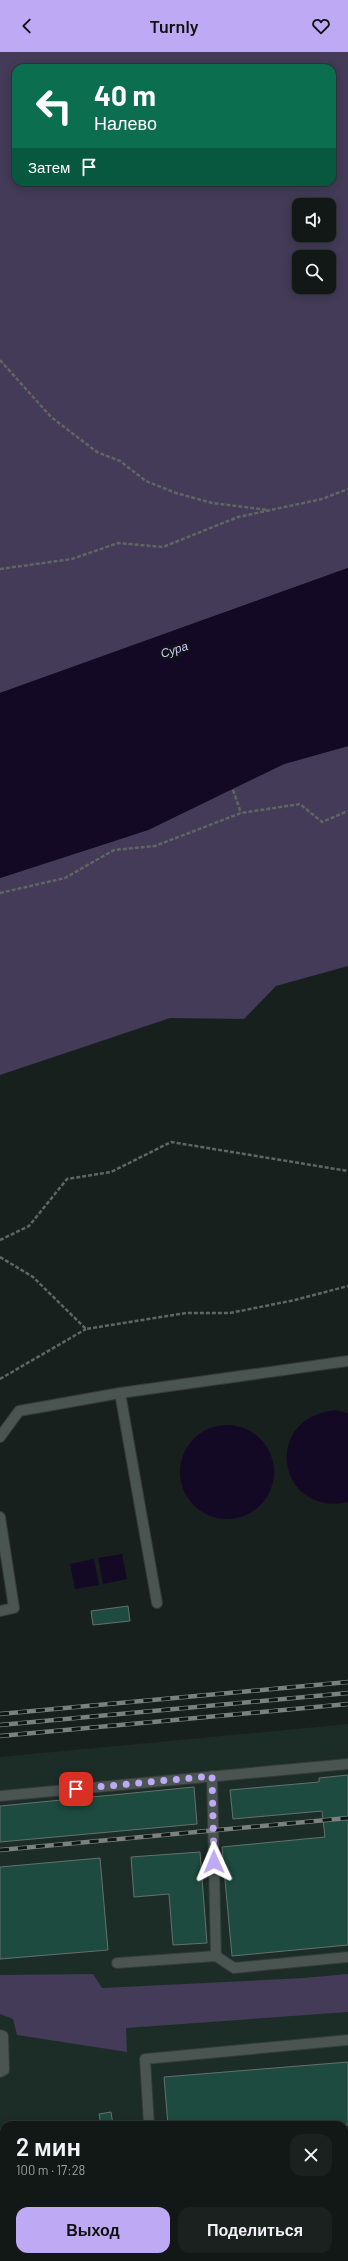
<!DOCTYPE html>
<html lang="ru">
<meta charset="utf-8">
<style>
:root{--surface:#121816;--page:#1b211f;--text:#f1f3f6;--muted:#9ca0a1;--line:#313735;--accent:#bea9f4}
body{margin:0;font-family:Barlow,sans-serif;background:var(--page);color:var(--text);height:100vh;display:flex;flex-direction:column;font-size:15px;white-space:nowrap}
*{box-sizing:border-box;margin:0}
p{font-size:13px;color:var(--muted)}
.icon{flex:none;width:22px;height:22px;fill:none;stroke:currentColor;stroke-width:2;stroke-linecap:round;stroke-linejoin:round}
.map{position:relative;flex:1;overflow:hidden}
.details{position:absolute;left:0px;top:2069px;width:348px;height:140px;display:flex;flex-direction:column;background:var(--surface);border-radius:12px 12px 0 0;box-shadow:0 2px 10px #0003,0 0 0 1px var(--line)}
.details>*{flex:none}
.banner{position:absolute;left:12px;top:12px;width:324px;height:122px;border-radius:12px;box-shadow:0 2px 10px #0003,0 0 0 1px var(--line);background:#0b6e4f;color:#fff;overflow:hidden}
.fabs{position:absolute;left:292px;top:146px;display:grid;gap:8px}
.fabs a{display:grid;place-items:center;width:44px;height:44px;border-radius:8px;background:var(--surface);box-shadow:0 2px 10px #0003,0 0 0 1px var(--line);font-size:20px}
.pin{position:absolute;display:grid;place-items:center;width:34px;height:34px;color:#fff;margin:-17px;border-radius:8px;box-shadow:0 2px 6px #0006}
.me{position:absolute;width:44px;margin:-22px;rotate:359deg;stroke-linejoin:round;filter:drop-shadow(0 0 3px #0008)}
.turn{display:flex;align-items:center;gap:14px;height:84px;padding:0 16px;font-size:18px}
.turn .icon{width:52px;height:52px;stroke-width:2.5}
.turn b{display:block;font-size:28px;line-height:34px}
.then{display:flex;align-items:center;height:38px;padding:0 16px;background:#0003;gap:8px;font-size:15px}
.round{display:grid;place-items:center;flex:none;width:42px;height:42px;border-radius:12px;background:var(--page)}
.headline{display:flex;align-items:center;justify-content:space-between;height:68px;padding:0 16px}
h1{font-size:24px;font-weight:600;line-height:30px}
.action{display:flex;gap:8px;margin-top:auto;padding:8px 16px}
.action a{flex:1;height:46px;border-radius:12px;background:var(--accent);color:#111;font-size:16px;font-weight:600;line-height:46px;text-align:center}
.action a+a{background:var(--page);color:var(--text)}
header{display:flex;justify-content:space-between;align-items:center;height:52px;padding:0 16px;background:var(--accent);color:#111;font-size:18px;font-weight:600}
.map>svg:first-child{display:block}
.built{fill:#1c2c27}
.green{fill:#433b57;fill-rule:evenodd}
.water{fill:#130924}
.building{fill:#1e4b3f;stroke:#66716d}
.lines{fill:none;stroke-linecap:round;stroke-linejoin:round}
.minor-casing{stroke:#343a38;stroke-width:12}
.path{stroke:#5f6663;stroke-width:2.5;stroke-dasharray:4 2;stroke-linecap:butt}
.minor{stroke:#4a5451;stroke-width:10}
.rail-casing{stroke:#7a817f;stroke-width:4.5}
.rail{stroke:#0f1714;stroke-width:3;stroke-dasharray:9;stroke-linecap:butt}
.route{stroke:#bea9f4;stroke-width:7;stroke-dasharray:0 12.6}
.labels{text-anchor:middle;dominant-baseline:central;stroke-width:4;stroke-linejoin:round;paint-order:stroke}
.water-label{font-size:12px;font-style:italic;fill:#d1c1fc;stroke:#0f1714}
</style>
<header><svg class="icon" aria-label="back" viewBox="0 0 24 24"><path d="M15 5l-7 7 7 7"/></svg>Turnly<svg class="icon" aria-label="heart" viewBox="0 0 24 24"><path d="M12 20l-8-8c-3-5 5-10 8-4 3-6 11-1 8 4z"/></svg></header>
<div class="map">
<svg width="348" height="2209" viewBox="0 0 348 2209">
<rect width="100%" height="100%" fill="#18201d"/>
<g class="built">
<polygon points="348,1672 348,2126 344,2127 344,2073 4,2073 4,2197 0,2198 0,1705"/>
<polygon points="344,2185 348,2185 348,2209 136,2209 135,2205 344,2205"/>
</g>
<g class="green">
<path d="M0 0H348V516L0 641ZM16 16H332V130H16ZM299 153H329V183H299ZM299 205H329V235H299Z"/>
<polygon points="348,694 348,914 276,934 244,967 170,966 0,1023 0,826 148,778 284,712"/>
<polygon points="93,1922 102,1936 304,1926 348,1922 348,1960 126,1976 127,2000 17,1983 13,1967 0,1962 0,1923"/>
<polygon points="344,2130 348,2130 348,2188 344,2187"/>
</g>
<g class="water">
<polygon points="348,516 348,694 284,712 148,778 0,826 0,641"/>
<path d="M336 1358 348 1361V1450C279 1466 259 1366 336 1358Z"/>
<circle cx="227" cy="1420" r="47"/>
<polygon points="122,1502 127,1527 103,1532 98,1506"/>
<polygon points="94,1507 99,1533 75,1537 70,1512"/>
</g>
<g class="building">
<polygon points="128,1554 130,1569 93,1573 91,1559"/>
<polygon points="348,1723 348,1893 232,1904 222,1795 325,1785 322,1759 233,1767 230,1738 319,1730 319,1726"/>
<polygon points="194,1735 197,1772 0,1790 0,1754"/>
<polygon points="200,1800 207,1891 173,1893 169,1842 134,1845 131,1805"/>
<polygon points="100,1806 108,1898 0,1907 0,1815"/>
<polygon points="348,2010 348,2073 168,2073 164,2025"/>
<polygon points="111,2060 113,2073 101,2073 99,2062"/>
</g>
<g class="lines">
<g class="minor-casing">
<g id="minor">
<polyline points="120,1341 157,1551"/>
<polyline points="0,1385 19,1359 120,1341 348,1309"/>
<polyline points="0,1465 14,1556 0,1559"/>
<polyline points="212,1724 216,1904"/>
<polyline points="0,1744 348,1712"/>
<polyline points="117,1911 216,1904 234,1916 348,1905"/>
<polyline points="0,1983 3,1984 4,2018 0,2020"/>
<polyline points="149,2073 145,2007 348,1988"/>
<polyline points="344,2114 348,2114"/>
<polyline points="230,2205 252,2209"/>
<polyline points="0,2208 49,2205"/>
</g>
</g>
<g class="path">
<polyline points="0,308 51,365 97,400 120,409 146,429 176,441 212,451 268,458"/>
<polyline points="0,517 72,507 118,491 163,495 238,465 322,447 348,437"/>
<polyline points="233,738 241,761"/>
<polyline points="0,841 65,826 114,798 155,794 241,761 300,752 322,770 348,759"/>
<polyline points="0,1188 29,1174 67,1127 111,1120 171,1090 348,1119"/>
<polyline points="0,1205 33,1225 86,1277 186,1261 230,1261 295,1248 348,1234"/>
<polyline points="0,1327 86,1277"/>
</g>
<use href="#minor" class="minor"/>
<g class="rail-casing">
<g id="rail">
<polyline points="0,1662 348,1630"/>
<polyline points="0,1673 348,1641"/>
<polyline points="0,1684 348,1652"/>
<polyline points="0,1798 348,1766"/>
</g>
</g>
<use href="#rail" class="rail"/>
</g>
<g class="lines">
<polyline class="route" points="76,1737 212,1724 214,1810"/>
</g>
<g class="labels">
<g class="water-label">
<text transform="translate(174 597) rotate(-18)">Сура</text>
</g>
</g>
</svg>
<div class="fabs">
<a><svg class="icon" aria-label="sound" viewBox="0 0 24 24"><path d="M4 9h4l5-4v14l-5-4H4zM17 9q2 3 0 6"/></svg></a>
<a><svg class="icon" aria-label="search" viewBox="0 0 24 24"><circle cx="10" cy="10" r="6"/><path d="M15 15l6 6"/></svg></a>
</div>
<div class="pin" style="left:76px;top:1737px;background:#d93025"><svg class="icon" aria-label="arrive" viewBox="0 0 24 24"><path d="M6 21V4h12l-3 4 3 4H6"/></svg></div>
<svg class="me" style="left:214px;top:1810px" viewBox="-20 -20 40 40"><path d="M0-17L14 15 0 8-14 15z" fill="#bea9f4" stroke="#fff" stroke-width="4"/></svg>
<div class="banner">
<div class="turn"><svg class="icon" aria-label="left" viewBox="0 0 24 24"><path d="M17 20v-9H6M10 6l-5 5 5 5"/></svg><div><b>40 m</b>Налево</div></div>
<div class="then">Затем<svg class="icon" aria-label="arrive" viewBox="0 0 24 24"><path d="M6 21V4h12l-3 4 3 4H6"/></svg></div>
</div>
<section class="details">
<div class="headline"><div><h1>2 мин</h1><p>100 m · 17:28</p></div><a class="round"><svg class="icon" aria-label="close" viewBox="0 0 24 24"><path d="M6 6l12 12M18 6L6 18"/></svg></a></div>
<div class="action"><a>Выход</a><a>Поделиться</a></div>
</section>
</div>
